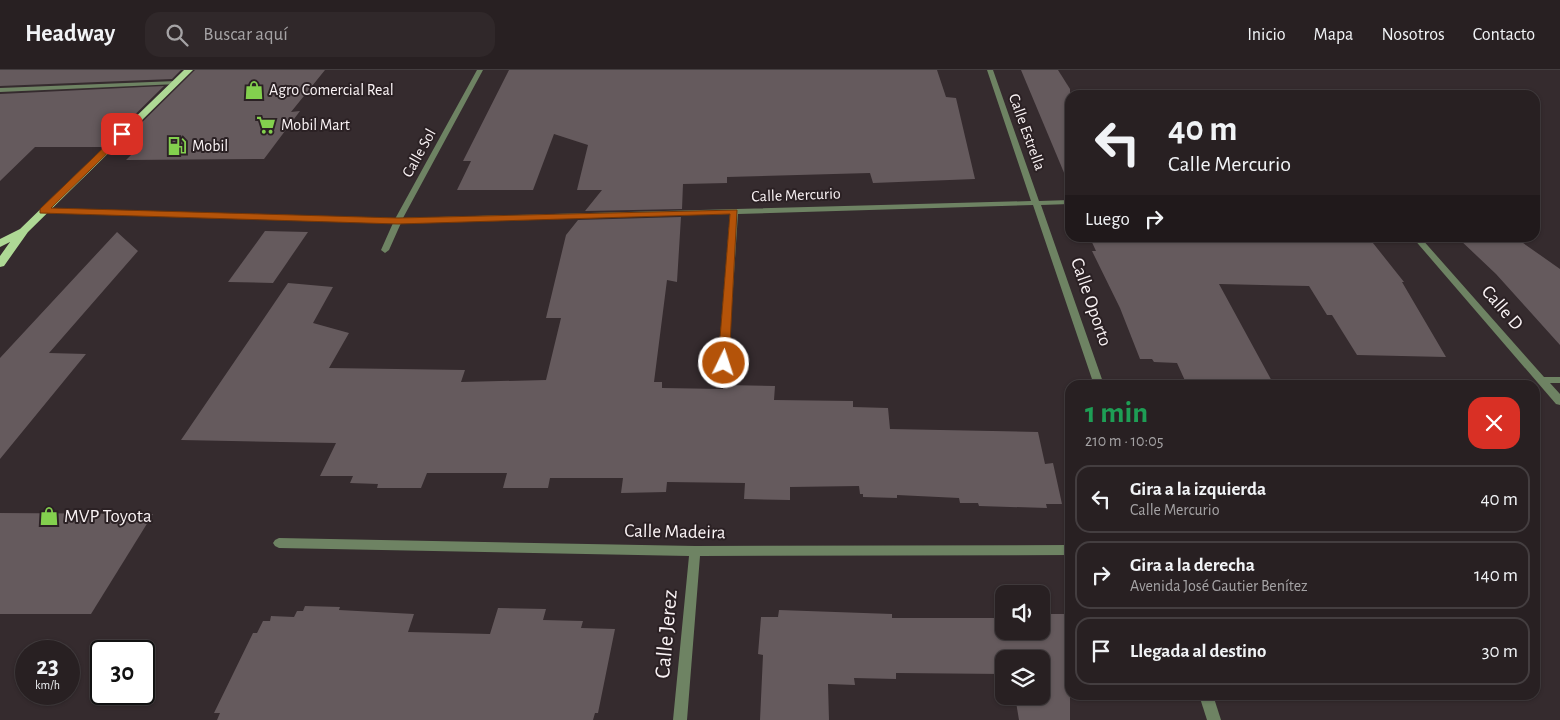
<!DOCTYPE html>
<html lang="es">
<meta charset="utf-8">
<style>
:root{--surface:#282022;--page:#30282a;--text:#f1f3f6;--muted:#a5a3a5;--line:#443e40}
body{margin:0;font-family:"Alegreya Sans",sans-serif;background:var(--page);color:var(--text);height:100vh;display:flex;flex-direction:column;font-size:19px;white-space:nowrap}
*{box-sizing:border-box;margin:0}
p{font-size:16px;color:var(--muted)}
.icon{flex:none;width:28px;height:28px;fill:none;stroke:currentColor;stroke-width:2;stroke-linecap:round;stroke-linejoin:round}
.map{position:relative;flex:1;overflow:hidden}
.drawer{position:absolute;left:1065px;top:310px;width:475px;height:320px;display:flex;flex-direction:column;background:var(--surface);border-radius:15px;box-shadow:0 1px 4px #0004,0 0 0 1px var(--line)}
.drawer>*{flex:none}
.guide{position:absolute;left:1065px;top:20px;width:475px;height:152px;border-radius:15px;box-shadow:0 1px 4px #0004,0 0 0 1px var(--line);background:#282022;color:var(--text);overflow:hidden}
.tools{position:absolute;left:995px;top:515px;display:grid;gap:10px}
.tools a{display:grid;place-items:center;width:55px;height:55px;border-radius:10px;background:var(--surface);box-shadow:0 1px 4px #0004,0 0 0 1px var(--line);font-size:25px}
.speed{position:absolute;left:15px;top:570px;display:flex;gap:10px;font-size:25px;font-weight:700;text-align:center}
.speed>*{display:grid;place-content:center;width:65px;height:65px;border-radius:50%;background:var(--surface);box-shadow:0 1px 4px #0004,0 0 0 1px var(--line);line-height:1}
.speed small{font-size:12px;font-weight:400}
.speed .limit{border:2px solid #111;border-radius:8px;background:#fff;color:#111}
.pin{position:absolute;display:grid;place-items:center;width:42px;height:42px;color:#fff;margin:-21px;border-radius:10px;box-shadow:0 2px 8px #0006}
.me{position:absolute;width:55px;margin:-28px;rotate:4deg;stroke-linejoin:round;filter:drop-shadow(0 0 4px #0008)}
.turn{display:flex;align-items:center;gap:18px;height:105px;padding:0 20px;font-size:22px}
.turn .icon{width:65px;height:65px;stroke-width:2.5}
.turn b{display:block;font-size:35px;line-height:42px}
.then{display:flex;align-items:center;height:48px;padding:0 20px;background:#0003;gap:10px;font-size:19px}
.round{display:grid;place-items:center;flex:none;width:52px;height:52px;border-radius:15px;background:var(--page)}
.overview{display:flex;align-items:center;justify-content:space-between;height:85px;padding:0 20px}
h1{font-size:30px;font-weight:700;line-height:38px;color:#1e9e55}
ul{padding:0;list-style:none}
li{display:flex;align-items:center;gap:15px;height:68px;margin:0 10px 8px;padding:0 10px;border:2px solid var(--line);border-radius:15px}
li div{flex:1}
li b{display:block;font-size:19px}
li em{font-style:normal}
header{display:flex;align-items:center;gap:30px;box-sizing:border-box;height:70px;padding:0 25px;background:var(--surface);border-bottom:1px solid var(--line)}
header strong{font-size:24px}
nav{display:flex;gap:28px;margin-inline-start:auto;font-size:18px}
.search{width:350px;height:45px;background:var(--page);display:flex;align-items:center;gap:12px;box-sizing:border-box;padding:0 18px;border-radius:15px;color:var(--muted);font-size:19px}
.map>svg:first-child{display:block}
.building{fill:#655a5d}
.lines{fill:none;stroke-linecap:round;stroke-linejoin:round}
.minor{fill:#6e8363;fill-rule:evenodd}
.primary{fill:#aed995;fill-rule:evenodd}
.route{fill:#b45309;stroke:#753606}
.labels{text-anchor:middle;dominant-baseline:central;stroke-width:4;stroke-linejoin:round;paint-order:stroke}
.far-poi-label{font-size:16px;fill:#faf3f5;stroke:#2b2124;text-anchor:start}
.far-street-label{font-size:16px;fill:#faf3f5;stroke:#2b2124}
.street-label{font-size:19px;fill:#faf3f5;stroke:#2b2124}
.poi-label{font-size:19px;fill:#faf3f5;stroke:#2b2124;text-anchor:start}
.near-street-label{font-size:22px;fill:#faf3f5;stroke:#2b2124}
</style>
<header>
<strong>Headway</strong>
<div class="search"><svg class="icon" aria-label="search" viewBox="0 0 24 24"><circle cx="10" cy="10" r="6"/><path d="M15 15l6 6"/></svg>Buscar aquí</div>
<nav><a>Inicio</a><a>Mapa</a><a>Nosotros</a><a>Contacto</a></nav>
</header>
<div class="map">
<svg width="1560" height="650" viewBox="0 0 1560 650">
<rect width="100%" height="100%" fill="#352b2e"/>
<g class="building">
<polygon points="0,0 181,0 172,9 0,16"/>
<polygon points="195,0 325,0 291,42 300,41 264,89 126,90 139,77 117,77"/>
<polygon points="509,0 937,0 946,27 956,28 975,109 873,113 870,103 727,107 727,113 683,114 682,139 585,141 602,120 577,120 588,75 554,64 533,120 457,120 471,91 463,91"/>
<polygon points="1021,0 1058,0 1070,19 1070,117"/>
<polygon points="164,16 102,77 35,77 0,111 0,24"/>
<polygon points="681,147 677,212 667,210 654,312 662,312 662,318 723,319 723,315 775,316 774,330 853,331 853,337 888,338 890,359 1038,362 1045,394 1053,393 1062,434 1046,434 1047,438 979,436 978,433 960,433 959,428 897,425 897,428 863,427 863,424 860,424 859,416 790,417 790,430 744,429 745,413 667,412 666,422 621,423 623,408 550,408 548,418 503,418 507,403 427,403 421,418 377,418 378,414 350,413 353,406 320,406 336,373 181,370 288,213 333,217 313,253 349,263 329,298 465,300 461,312 546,310 561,248 546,248 566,165 578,150"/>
<polygon points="265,161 308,162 273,213 228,212"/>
<polygon points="117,162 138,181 49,283 86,284 0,389 0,288"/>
<polygon points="1090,168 1369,168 1404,212 1402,212 1446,287 1357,285 1332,245 1327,245 1309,216 1219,214 1274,315 1187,315 1177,293 1154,292 1152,289 1140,289 1120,238 1092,181 1096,181"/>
<polygon points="1458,168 1516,168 1560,199 1560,275 1496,204"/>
<polygon points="0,443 153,444 91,544 0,544"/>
<polygon points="305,536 340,537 339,540 414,544 408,562 490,564 498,538 546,539 543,550 583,551 581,558 615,559 598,643 595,643 593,650 217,650 220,643 214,643 253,563 257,563 263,551 270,551 271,546 294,547 297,541 303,541"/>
<polygon points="779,540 892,544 892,548 1001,548 1000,544 1004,544 1004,561 1041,561 1041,544 1070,544 1070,650 1019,650 1015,626 1041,626 1041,589 1004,589 1004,604 896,603 896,609 854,608 855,615 828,614 829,650 760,650 763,585 758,584 761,547 778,547"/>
</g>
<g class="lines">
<g class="minor">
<polygon points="477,0 483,0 403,148 1031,131 987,0 993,0 1039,131 1070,130 1070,134 1041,135 1104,315 1094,315 1033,135 738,144 728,293 723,296 718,293 730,144 401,153 389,180 385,183 381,180 393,153 43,143 39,141 43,139 395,149"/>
<polygon points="176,11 179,13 178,14 0,22 0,18"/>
<polygon points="1413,168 1421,168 1544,307 1560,307 1560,313 1550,313 1560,324 1560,335 1556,334"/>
<polygon points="279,468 695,476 1070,475 1070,485 700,486 687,650 673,650 689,486 279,478 275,476 273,473 275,470"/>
<polygon points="1199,625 1213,625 1221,650 1207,650"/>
</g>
<polygon class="primary" points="184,0 193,0 28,162 4,196 0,197 0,186 10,172 0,177 0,169 20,159"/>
</g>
<polygon class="route" points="120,62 127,64 51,138 398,148 737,140 729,293 724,297 718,293 730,144 398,154 40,143 40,139"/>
<defs>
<g id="shop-bare" transform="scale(1.5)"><path d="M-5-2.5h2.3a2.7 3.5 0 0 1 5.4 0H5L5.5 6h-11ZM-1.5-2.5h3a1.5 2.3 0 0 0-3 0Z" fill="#83d04e" stroke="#2b2124" stroke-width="2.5" paint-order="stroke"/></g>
<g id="supermarket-bare" transform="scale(1.5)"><path d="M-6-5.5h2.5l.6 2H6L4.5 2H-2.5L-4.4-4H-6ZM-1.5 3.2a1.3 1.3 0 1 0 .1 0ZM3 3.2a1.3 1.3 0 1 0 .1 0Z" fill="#83d04e" stroke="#2b2124" stroke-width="2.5" paint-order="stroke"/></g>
<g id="fuel-bare" transform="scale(1.5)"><path d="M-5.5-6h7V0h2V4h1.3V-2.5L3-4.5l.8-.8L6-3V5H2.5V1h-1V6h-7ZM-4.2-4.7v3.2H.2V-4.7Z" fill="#83d04e" stroke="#2b2124" stroke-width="2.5" paint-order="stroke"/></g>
</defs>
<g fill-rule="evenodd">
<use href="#shop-bare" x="254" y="20"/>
<use href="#supermarket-bare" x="266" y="55"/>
<use href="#fuel-bare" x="177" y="76"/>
<use href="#shop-bare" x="49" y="446"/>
</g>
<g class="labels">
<g class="far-poi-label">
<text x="269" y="20">Agro Comercial Real</text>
<text x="281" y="55">Mobil Mart</text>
<text x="192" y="76">Mobil</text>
</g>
<g class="far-street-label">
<text transform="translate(1027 62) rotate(70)">Calle Estrella</text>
<text transform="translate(419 83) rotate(-61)">Calle Sol</text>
<text transform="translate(796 125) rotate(-2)">Calle Mercurio</text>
</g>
<g class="street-label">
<text transform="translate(1091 232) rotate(71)">Calle Oporto</text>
<text transform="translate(1502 238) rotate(49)">Calle D</text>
<text transform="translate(675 462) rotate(1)">Calle Madeira</text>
</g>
<g class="poi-label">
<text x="64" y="446">MVP Toyota</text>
</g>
<g class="near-street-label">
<text transform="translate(666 564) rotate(-85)">Calle Jerez</text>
</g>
</g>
</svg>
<div class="tools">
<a><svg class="icon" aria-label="sound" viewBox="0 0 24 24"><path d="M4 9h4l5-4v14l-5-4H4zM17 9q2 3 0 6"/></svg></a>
<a><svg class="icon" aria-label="layers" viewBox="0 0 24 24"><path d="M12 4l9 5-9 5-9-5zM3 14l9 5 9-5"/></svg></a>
</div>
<div class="speed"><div>23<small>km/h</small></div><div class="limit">30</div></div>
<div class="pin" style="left:122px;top:64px;background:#d93025"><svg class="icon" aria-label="arrive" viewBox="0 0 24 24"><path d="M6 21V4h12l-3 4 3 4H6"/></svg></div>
<svg class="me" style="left:724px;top:293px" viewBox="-20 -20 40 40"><circle r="17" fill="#b45309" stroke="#fff" stroke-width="3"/><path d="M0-11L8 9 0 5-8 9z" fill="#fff"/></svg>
<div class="guide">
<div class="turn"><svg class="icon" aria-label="left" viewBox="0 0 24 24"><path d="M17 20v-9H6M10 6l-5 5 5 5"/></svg><div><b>40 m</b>Calle Mercurio</div></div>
<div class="then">Luego<svg class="icon" aria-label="right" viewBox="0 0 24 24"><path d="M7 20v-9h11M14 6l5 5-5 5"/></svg></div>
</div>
<section class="drawer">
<div class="overview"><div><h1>1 min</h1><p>210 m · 10:05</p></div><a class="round" style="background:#d93025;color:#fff"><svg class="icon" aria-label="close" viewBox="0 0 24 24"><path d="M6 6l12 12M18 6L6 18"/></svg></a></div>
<ul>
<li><svg class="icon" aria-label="left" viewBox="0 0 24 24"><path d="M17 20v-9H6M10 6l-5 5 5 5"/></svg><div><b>Gira a la izquierda</b><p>Calle Mercurio</p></div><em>40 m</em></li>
<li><svg class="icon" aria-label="right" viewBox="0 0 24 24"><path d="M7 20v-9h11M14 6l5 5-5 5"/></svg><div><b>Gira a la derecha</b><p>Avenida José Gautier Benítez</p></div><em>140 m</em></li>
<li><svg class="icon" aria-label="arrive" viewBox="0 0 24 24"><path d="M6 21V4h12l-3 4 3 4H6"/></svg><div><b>Llegada al destino</b></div><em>30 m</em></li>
</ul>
</section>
</div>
